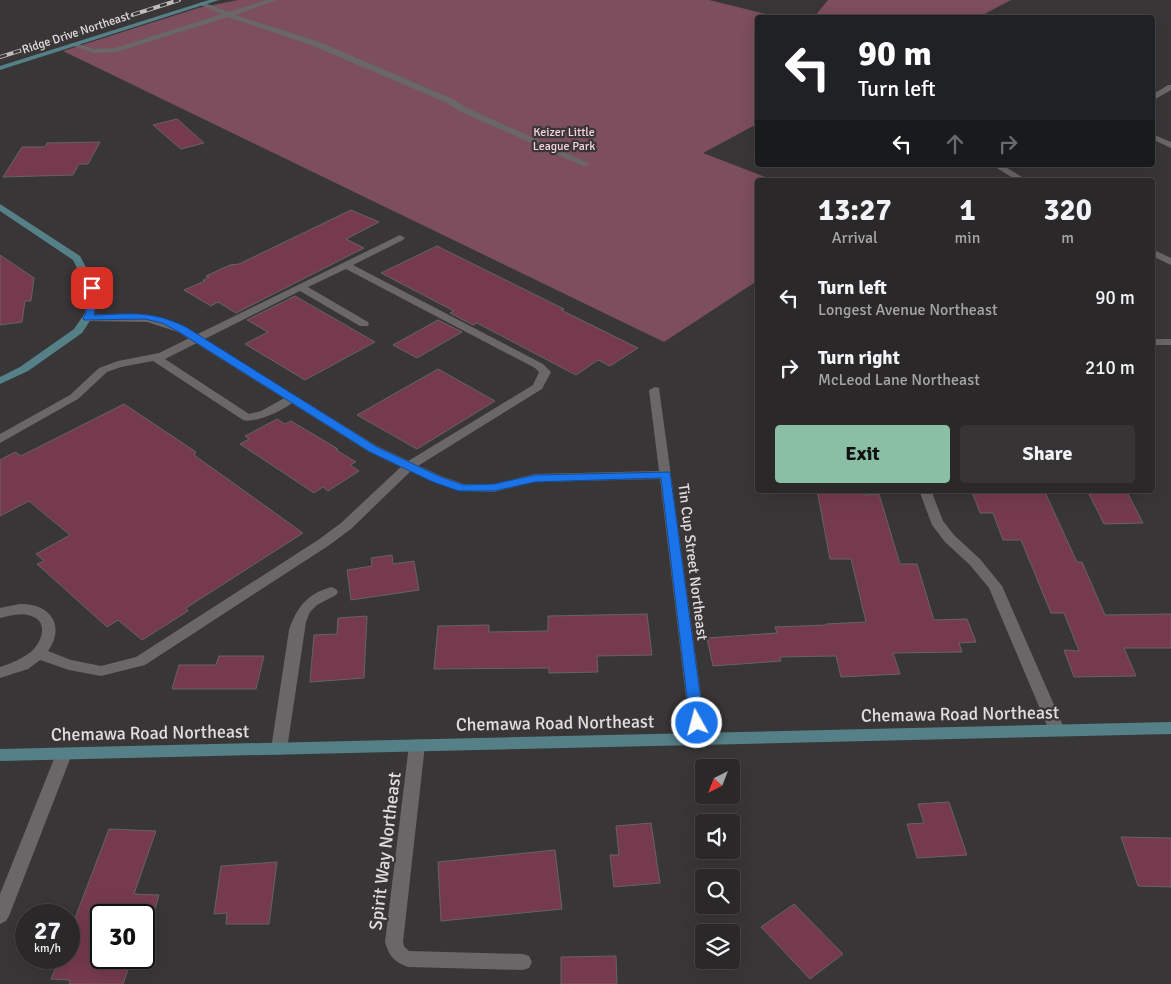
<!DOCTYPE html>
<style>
:root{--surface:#2b2829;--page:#373435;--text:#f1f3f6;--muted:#a6a6a8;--line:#474446;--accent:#8abfa5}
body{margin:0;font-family:Signika,sans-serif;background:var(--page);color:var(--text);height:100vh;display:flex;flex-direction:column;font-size:19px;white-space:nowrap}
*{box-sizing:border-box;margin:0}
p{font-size:16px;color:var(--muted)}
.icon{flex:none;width:28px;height:28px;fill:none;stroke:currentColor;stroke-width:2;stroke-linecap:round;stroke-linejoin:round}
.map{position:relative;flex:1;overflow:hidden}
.sheet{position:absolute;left:755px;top:178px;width:400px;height:315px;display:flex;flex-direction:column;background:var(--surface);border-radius:5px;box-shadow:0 5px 20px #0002,0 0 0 1px var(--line)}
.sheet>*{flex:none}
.guide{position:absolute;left:755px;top:15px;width:400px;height:152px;border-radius:5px;box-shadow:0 5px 20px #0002,0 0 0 1px var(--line);background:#202124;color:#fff;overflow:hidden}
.needle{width:32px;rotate:222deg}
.tools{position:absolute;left:695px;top:759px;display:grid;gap:10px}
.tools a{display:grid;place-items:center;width:45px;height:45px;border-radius:5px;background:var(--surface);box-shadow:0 5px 20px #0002,0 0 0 1px var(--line);font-size:25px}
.speed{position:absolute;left:15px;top:904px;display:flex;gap:10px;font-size:25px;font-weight:700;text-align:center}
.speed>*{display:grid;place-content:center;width:65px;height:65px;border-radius:50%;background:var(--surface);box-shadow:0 5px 20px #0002,0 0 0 1px var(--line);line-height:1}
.speed small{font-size:12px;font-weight:400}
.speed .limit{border:2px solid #111;border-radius:8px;background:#fff;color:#111}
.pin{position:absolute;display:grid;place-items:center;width:42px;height:42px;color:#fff;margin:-21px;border-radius:10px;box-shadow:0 2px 8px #0006}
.me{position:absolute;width:55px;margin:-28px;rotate:353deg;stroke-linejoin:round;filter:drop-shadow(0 0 4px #0008)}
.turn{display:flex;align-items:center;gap:18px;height:105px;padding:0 20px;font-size:22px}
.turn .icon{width:65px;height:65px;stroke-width:2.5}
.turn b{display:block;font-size:35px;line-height:42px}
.lanes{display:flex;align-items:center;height:48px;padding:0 20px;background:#0003;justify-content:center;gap:25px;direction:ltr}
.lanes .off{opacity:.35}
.eta{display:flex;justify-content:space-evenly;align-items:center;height:85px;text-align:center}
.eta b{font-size:30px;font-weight:700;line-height:35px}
.action{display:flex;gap:10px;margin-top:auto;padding:10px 20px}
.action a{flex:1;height:58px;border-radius:5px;background:var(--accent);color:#111;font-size:20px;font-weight:700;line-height:58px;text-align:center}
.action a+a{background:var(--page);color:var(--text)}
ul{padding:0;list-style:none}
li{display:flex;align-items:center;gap:15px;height:70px;padding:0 20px}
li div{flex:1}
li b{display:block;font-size:19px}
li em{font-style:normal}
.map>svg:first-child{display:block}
.green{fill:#7d4e5d}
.building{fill:#763a4f;stroke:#666364}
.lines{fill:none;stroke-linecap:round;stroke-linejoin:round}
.lane{fill:#6a6768;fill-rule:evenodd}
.street{fill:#6a6768;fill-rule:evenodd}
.secondary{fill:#558088;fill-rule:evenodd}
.rail-casing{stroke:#bfbdbd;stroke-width:4}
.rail{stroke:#393637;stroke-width:2.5;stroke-dasharray:7;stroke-linecap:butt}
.route{fill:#1a73e8;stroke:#114b97}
.labels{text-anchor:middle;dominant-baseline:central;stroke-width:4.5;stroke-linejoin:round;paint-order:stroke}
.far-street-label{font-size:12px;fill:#e0dede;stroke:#393637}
.far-park-label{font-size:12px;fill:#fad2dd;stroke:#393637}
.street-label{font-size:15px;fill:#e0dede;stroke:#393637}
.near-street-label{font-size:18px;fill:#e0dede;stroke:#393637}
</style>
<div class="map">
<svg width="1171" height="984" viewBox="0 0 1171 984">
<rect width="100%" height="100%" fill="#393637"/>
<g class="green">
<polygon points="238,0 709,0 778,17 758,18 757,124 703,153 773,180 758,180 757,281 664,342 63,51 198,8"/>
<polygon points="828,0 1011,0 979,17 814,17"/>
</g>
<g class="building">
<polygon points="177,119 204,143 181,149 153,125"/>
<polygon points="100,142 88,164 79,164 73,175 3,177 22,147 45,147 47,143"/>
<polygon points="351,210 379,222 346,239 364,248 236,313 218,302 211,306 184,290 205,281 203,280 209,277 206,276 230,265 239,264"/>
<polygon points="437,246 564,309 561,310 638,348 610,366 598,360 576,375 477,323 473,325 450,313 454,311 381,273"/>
<polygon points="0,255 34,278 31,301 25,301 22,322 0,325"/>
<polygon points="295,296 375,342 305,380 245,344 268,332 247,320"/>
<polygon points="438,320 462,332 417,358 393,345"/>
<polygon points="438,369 495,401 417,449 357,415"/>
<polygon points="124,404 196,452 194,455 303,533 186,608 188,611 142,640 118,620 107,627 37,564 44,561 36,554 70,535 29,501 0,516 0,460 15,452 21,456"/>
<polygon points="277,419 285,424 291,421 338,449 336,450 356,462 350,465 359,471 328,491 323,487 314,493 240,444 249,439 245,436"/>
<polygon points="817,490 863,490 864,495 879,494 900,564 917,564 934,620 967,619 976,642 959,643 962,652 893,653 900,674 841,677 836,656 780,657 781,661 713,666 707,638 777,633 775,627 827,625 826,624 866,622 851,559 830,559"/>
<polygon points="992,490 1044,490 1077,562 1082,562 1105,615 1171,614 1171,648 1124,648 1136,676 1074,677 1064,650 1079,651 1064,613 1051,613 1021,540 1003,540 993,513 980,513 972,492 992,492"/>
<polygon points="1087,490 1126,490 1143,523 1104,524"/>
<polygon points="392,555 393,564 414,561 419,590 351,600 347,570 372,566 371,558"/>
<polygon points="647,614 652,655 597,656 598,672 549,673 549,668 434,669 438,626 489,625 489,632 548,631 548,616"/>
<polygon points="367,616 364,678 310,682 314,635 337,634 338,618"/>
<polygon points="219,656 264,656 256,689 172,689 179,665 216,665"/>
<polygon points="949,802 967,855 917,858 907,824 924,823 918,804"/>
<polygon points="651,823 660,883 614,887 610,855 619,855 616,826"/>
<polygon points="109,829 156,831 134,894 159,895 153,915 101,915 101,958 132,958 123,984 69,984 70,980 51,979 60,958 69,958 69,934"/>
<polygon points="1121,837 1171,838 1171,887 1138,886"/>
<polygon points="555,850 562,909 441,921 438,862"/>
<polygon points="277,862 269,924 226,924 227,913 214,914 221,866"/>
<polygon points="794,904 843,954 810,979 761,927"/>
<polygon points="616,956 617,984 561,984 561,957"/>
</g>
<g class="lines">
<g class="lane">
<polygon points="267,0 277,0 235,15 317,41 453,99 465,107 590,164 583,166 459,111 447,103 311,45 228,17 116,52 94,53 71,45 75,43 94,49 115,48 222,14 200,5 200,3 202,2 229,12"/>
<path d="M400 235 405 238 403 240 353 265 543 364 551 372 542 389 413 469 351 529 328 546 145 665 101 676 69 670 40 660 28 669 0 678V667C12 663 22 659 32 651 42 642 49 621 31 616 21 612 10 616 0 618V608C6 607 13 605 20 604 50 603 66 626 48 651L71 660 101 666 136 657 318 540 341 523 405 463 533 385 539 372 535 368 346 269 308 287 368 322 369 324 368 326H360L300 291 165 359 249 414 261 411 288 396 292 395 298 398C289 408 256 424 243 420L153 361 121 367 107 372 78 399 0 443V434L70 395 99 368 118 361 159 353Z"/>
<path d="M331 587 336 589 338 592 336 595 317 605 310 612 306 622 287 749 284 753 279 755 274 753 271 749 289 630C297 607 307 594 331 587Z"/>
</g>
<g class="street">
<polygon points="1168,85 1171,85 1171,90 1152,101 1152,95"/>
<polygon points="1152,134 1171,142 1171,148 1152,139"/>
<polygon points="992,165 1002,165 1027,180 1016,180"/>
<polygon points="1152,249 1171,258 1171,265 1152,256"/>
<polygon points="125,314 158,318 186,328 377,446 441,476 464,484 494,484 535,474 659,471 649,390 655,387 659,388 707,739 704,743 699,745 694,743 691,739 660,479 535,482 494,492 459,491 433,482 369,452 178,332 147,322 88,321 83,318 88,315"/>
<rect x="1152" y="339" width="19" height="6"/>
<polygon points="919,490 931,490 943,521 955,536 980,559 1002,586 1065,730 1062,734 1057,736 1052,734 1049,730 989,588 970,565 945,542 932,525"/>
<path d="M417 739 422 741 425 745 403 942 404 946 409 951 523 954 529 956 532 962 529 968 523 970 408 967C394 962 389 956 385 942L409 745 412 741Z"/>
<polygon points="64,748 69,750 72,754 9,916 6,921 0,924 0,894 56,754 59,750"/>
</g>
<g class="secondary">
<polygon points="209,0 219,0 0,70 0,66"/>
<polygon points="0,204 80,256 97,288 95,313 82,333 28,371 0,384 0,377 20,367 74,329 85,313 87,288 73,260 0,211"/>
<polygon points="1171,722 1171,734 0,761 0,749"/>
</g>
<g class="rail-casing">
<polyline id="rail" points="0,57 179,0"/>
</g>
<use href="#rail" class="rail"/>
</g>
<path class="route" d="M92 285 97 288 94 315C131 314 151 310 186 327L377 447 441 477 464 485 494 484 535 475 670 472 704 723 702 727 697 728 692 727 690 723 661 478 535 482 494 491H459L433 482 370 452 179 332 162 323 145 319 84 320 83 318 86 313 88 288Z"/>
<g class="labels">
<g class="far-street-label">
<text transform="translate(76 33) rotate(-18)">Ridge Drive Northeast</text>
</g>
<g class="far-park-label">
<text x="564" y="132">Keizer Little<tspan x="564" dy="14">League Park</tspan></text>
</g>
<g class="street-label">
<text transform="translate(693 562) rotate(83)">Tin Cup Street Northeast</text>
</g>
<g class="near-street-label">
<text transform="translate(960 714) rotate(-1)">Chemawa Road Northeast</text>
<text transform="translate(555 723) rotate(-1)">Chemawa Road Northeast</text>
<text transform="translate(150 733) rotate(-1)">Chemawa Road Northeast</text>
<text transform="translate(385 851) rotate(-83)">Spirit Way Northeast</text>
</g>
</g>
</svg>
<div class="tools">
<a><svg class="needle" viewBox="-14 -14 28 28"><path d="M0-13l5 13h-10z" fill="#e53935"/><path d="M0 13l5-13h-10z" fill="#a6a6a8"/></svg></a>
<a><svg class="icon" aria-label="sound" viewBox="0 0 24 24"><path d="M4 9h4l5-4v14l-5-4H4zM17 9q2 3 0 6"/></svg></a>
<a><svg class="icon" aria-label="search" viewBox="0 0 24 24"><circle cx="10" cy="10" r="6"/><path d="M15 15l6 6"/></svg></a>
<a><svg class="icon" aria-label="layers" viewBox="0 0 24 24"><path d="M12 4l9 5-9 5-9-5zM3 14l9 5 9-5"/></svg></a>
</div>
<div class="speed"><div>27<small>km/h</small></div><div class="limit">30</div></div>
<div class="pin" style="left:92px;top:288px;background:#d93025"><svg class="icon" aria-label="arrive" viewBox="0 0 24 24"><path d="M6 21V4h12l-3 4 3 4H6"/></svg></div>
<svg class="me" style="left:697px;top:723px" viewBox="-20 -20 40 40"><circle r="17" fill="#1a73e8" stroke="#fff" stroke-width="3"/><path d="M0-11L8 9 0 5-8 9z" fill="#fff"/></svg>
<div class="guide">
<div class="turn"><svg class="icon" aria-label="left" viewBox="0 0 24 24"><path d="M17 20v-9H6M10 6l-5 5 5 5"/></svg><div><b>90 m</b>Turn left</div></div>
<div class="lanes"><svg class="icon" aria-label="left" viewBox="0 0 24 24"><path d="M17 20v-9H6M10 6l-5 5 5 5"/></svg><svg class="icon off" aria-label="ahead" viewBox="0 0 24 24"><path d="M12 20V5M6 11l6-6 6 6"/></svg><svg class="icon off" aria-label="right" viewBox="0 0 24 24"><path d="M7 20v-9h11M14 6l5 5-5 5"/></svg></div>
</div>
<section class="sheet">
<div class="eta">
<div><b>13:27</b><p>Arrival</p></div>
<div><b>1</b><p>min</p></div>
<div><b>320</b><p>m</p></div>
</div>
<ul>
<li><svg class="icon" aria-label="left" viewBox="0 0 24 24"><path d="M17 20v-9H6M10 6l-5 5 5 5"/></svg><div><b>Turn left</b><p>Longest Avenue Northeast</p></div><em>90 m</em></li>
<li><svg class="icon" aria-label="right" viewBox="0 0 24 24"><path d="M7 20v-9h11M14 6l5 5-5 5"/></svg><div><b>Turn right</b><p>McLeod Lane Northeast</p></div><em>210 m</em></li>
</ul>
<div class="action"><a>Exit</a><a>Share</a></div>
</section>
</div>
